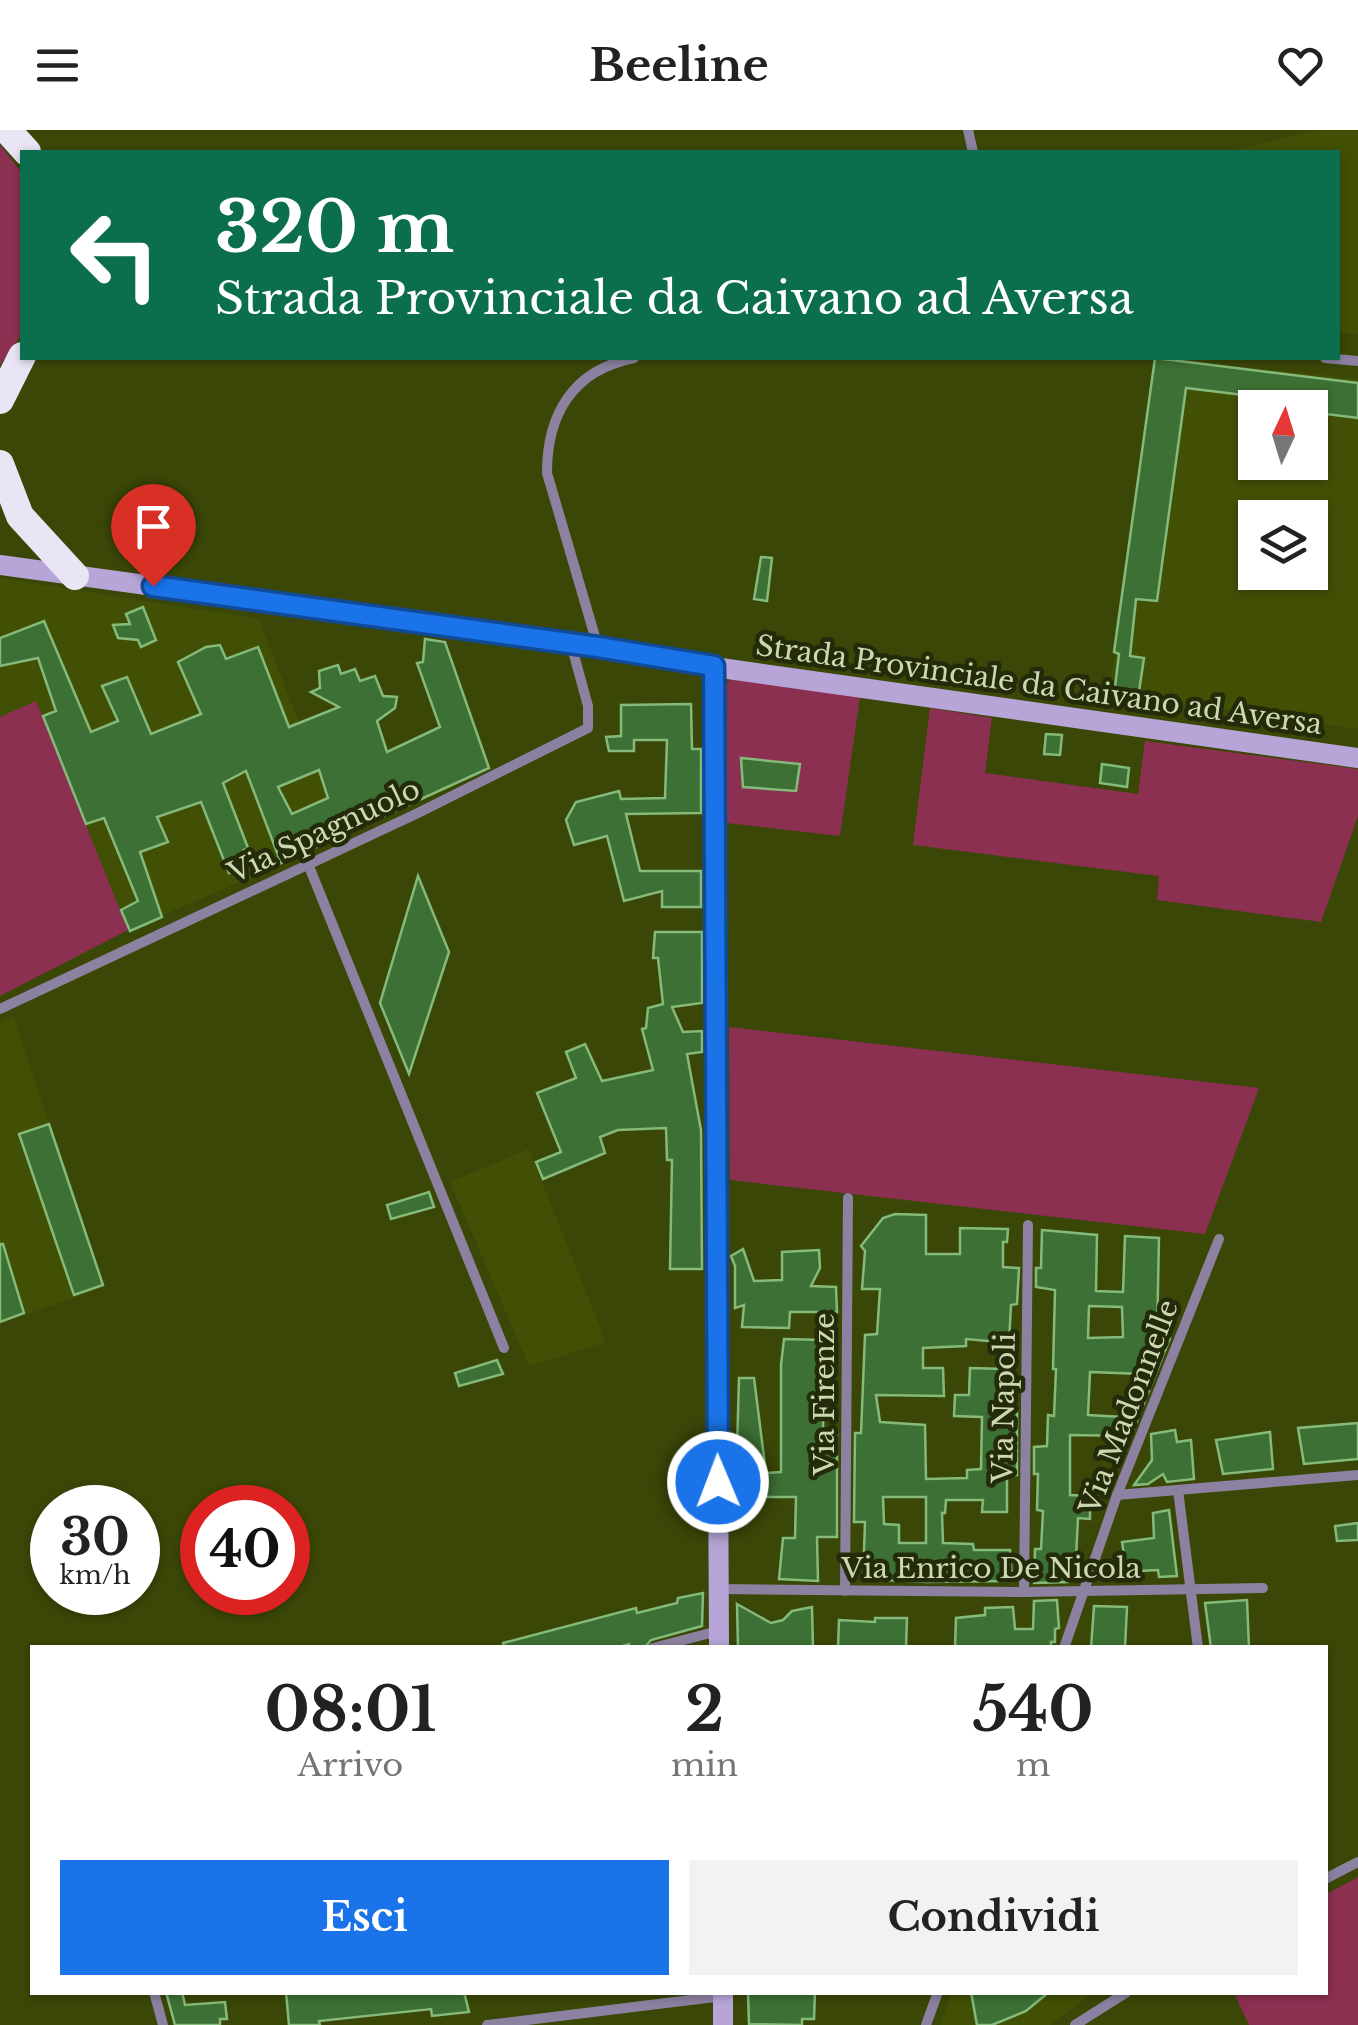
<!DOCTYPE html>
<html lang="it">
<style>
:root{--surface:#fff;--page:#f2f2f2;--text:#222;--muted:#767676;--accent:#1a73e8}
body{margin:0;font-family:"Libre Baskerville",serif;background:var(--page);color:var(--text);height:100vh;display:flex;flex-direction:column;font-size:38px;white-space:nowrap}
*{box-sizing:border-box;margin:0}
p{font-size:32px;color:var(--muted)}
.icon{flex:none;width:55px;height:55px;fill:none;stroke:currentColor;stroke-width:2;stroke-linecap:round;stroke-linejoin:round}
.map{position:relative;flex:1;overflow:hidden}
.panel{position:absolute;left:30px;top:1515px;width:1298px;height:350px;display:flex;flex-direction:column;background:var(--surface);border-radius:0px;box-shadow:0 2px 8px #0004}
.panel>*{flex:none}
.guide{position:absolute;left:20px;top:20px;width:1320px;height:210px;border-radius:0px;box-shadow:0 2px 8px #0004;background:#0b6e4f;color:#fff;overflow:hidden}
.needle{width:65px;rotate:4deg}
.controls{position:absolute;left:1238px;top:260px;display:grid;gap:20px}
.controls a{display:grid;place-items:center;width:90px;height:90px;border-radius:0px;background:var(--surface);box-shadow:0 2px 8px #0004;font-size:50px}
.speed{position:absolute;left:30px;top:1355px;display:flex;gap:20px;font-size:50px;font-weight:700;text-align:center}
.speed>*{display:grid;place-content:center;width:130px;height:130px;border-radius:50%;background:var(--surface);box-shadow:0 2px 8px #0004;line-height:1}
.speed small{font-size:25px;font-weight:400}
.speed .limit{border:15px solid #d22;background:#fff;color:#111}
.pin{position:absolute;display:grid;place-items:center;width:85px;height:85px;color:#fff;margin:-102px -42px;border-radius:50% 50% 50% 0;rotate:-45deg;box-shadow:0 0 10px #0007}
.pin .icon{rotate:45deg}
.me{position:absolute;width:110px;margin:-55px;rotate:359deg;stroke-linejoin:round;filter:drop-shadow(0 0 8px #0008)}
.turn{display:flex;align-items:center;gap:35px;height:210px;padding:0 30px;font-size:45px}
.turn .icon{width:130px;height:130px;stroke-width:2.5}
.turn b{display:block;font-size:70px;line-height:85px}
.eta{display:flex;justify-content:space-evenly;align-items:center;height:170px;text-align:center}
.eta b{font-size:60px;font-weight:700;line-height:70px}
.action{display:flex;gap:20px;margin-top:auto;padding:20px 30px}
.action a{flex:1;height:115px;border-radius:0px;background:var(--accent);color:#fff;font-size:40px;font-weight:700;line-height:115px;text-align:center}
.action a+a{background:var(--page);color:var(--text)}
header{display:flex;justify-content:space-between;align-items:center;height:130px;padding:0 30px;background:var(--surface);font-size:45px;font-weight:700}
.map>svg:first-child{display:block}
.built{fill:#425006;fill-rule:evenodd}
.green{fill:#8c3052}
.building{fill:#3d7034;stroke:#84ba7a;stroke-width:2.5;fill-rule:evenodd}
.lines{fill:none;stroke-linecap:round;stroke-linejoin:round}
.street{stroke:#8c81a0;stroke-width:10}
.secondary{stroke:#b6a5d6;stroke-width:20}
.highway{stroke:#eae5f4;stroke-width:28}
.route-casing{stroke:#114b97;stroke-width:25}
.route{stroke:#1a73e8;stroke-width:18}
.labels{text-anchor:middle;dominant-baseline:central;stroke-width:9;stroke-linejoin:round;paint-order:stroke}
.street-label{font-size:28px;fill:#cdd8b2;stroke:#242b0a}
</style>
<header><svg class="icon" aria-label="menu" viewBox="0 0 24 24"><path d="M4 6h16M4 12h16M4 18h16"/></svg>Beeline<svg class="icon" aria-label="heart" viewBox="0 0 24 24"><path d="M12 20l-8-8c-3-5 5-10 8-4 3-6 11-1 8 4z"/></svg></header>
<div class="map">
<svg width="1358" height="1895" viewBox="0 0 1358 1895">
<rect width="100%" height="100%" fill="#3a4707"/>
<g class="built">
<polygon points="1319,0 1358,0 1358,204 1338,203 1338,22 1224,22"/>
<path d="M1156 228 1358 249V599L1109 564ZM1255 278H1310V332H1255ZM1255 388H1310V442H1255Z"/>
<polygon points="0,448 259,489 343,708 128,800 36,572 0,587"/>
<polygon points="14,886 104,1157 0,1194 0,893"/>
<polygon points="529,1019 606,1212 529,1236 450,1052"/>
<polygon points="952,1863 1093,1863 1050,1895 940,1895"/>
</g>
<g class="green">
<polygon points="0,15 22,43 22,204 0,235"/>
<polygon points="730,548 860,567 840,706 727,693 727,553"/>
<polygon points="36,571 128,800 0,866 0,587"/>
<polygon points="930,578 992,588 985,643 1138,664 1145,611 1358,639 1358,686 1321,792 1157,770 1159,746 913,715"/>
<polygon points="729,897 1259,958 1205,1104 730,1050"/>
<polygon points="1358,1747 1358,1895 1249,1895 1234,1863 1325,1862 1325,1765"/>
</g>
<g class="building">
<polygon points="1155,228 1358,253 1358,288 1310,282 1310,278 1284,278 1284,270 1186,258 1157,471 1136,469 1130,526 1144,528 1138,568 1114,565 1119,524 1114,522"/>
<polygon points="761,427 772,428 767,471 754,469"/>
<polygon points="143,477 156,510 141,517 138,510 118,508 113,495 130,494 126,484"/>
<path d="M44 491 91 602 118 591 102 556 127 547 151 604 201 584 178 532 206 517 220 515 226 529 258 517 289 597 339 577 311 562 320 558 319 541 338 535 341 544 355 539 360 551 375 546 383 566 397 567 395 578 377 591 387 622 440 597 417 533 423 532 425 509 445 512 489 638 281 733 246 641 223 653 248 718 244 720 248 734 229 743 201 672 157 687 168 712 140 722 162 787 130 801 121 780 138 771 104 688 86 694 43 586 56 581 38 528 0 536V508ZM319 640 328 668 292 684 278 657Z"/>
<polygon points="691,574 692,619 701,619 701,683 626,684 640,741 701,741 701,777 662,777 662,761 624,771 607,706 574,715 566,690 576,672 619,661 621,669 665,668 667,610 634,610 634,621 609,621 606,607 621,606 621,575"/>
<polygon points="1046,604 1062,605 1060,625 1044,624"/>
<polygon points="741,628 800,634 796,661 743,657"/>
<polygon points="1102,634 1129,638 1127,657 1100,653"/>
<polygon points="418,746 449,822 409,944 380,873"/>
<polygon points="655,802 702,802 702,873 672,877 683,902 702,901 702,922 687,924 701,1000 702,1139 670,1139 672,1030 667,1030 666,998 618,1000 600,1007 605,1023 543,1049 536,1032 561,1022 537,963 576,948 566,922 585,914 602,951 653,940 642,899 646,898 648,878 663,874 658,828 653,828"/>
<polygon points="49,994 103,1155 74,1165 19,1004"/>
<polygon points="429,1062 434,1077 391,1089 387,1075"/>
<path d="M895 1084 926 1085V1124H960V1098L1008 1099 1007 1112H1003V1137L1019 1138 1017 1174 1011 1175 1009 1213 966 1209V1216L923 1218V1238H943L944 1266 876 1265 880 1292 925 1295 926 1349 967 1348V1340L981 1339 982 1287 954 1286 955 1265H969L970 1238 1006 1239 1007 1281 1017 1282V1345L1007 1346V1382H982L983 1370H946L945 1383H942L943 1413 973 1414 974 1420H1010L1012 1451 926 1452 863 1449 865 1392H854L855 1303H861L865 1205 877 1204 880 1159H862L865 1121 861 1116 883 1088ZM883 1367H926V1413H899V1395L884 1394Z"/>
<path d="M1042 1100 1097 1105 1096 1161 1123 1162 1125 1106 1159 1108 1157 1207 1170 1208 1131 1306 1070 1305V1365L1090 1366V1389L1078 1388 1076 1428 1069 1427 1068 1452 1034 1453 1035 1419H1041L1043 1381 1037 1380 1038 1344H1034V1317L1047 1316 1048 1285 1054 1286 1056 1239H1053L1055 1160 1036 1157V1138H1041ZM1089 1176 1122 1177 1123 1207 1088 1208ZM1090 1242 1141 1244 1124 1287 1088 1285Z"/>
<polygon points="0,1114 3,1114 24,1183 0,1192"/>
<polygon points="743,1119 754,1151 782,1150 782,1122 819,1120 820,1138 811,1156 836,1157 837,1182 790,1182 789,1198 742,1197 744,1175 735,1178 735,1136 731,1126"/>
<polygon points="784,1209 824,1210 823,1303 837,1303 837,1407 817,1407 818,1451 779,1449 783,1408 795,1408 796,1367 750,1367 750,1358 736,1357 739,1248 754,1248 766,1343 781,1342 781,1235"/>
<polygon points="497,1230 503,1244 459,1256 455,1243"/>
<polygon points="1358,1293 1358,1329 1304,1334 1298,1298"/>
<polygon points="1175,1300 1177,1312 1191,1310 1194,1349 1167,1352 1163,1344 1148,1354 1134,1355 1152,1330 1151,1304"/>
<polygon points="1270,1302 1273,1339 1223,1344 1216,1310"/>
<polygon points="1169,1380 1177,1446 1159,1447 1158,1440 1139,1441 1136,1437 1126,1437 1122,1412 1154,1408 1153,1383"/>
<polygon points="1358,1393 1358,1410 1337,1411 1335,1396"/>
<polygon points="703,1463 702,1496 651,1510 644,1518 630,1518 629,1514 616,1518 504,1518 503,1513 636,1478 637,1483 677,1473 678,1468"/>
<polygon points="1057,1470 1059,1498 1055,1499 1055,1512 1051,1512 1051,1518 955,1518 956,1488 985,1485 985,1478 1013,1477 1015,1499 1033,1499 1034,1471"/>
<polygon points="1247,1470 1249,1518 1211,1518 1205,1473"/>
<polygon points="737,1474 771,1493 783,1490 792,1481 812,1477 813,1518 738,1518"/>
<polygon points="1094,1476 1127,1477 1125,1518 1091,1518"/>
<polygon points="875,1488 907,1488 906,1518 838,1518 839,1490 875,1492"/>
<polygon points="166,1862 182,1862 185,1875 225,1872 227,1889 220,1889 220,1895 175,1895"/>
<polygon points="286,1862 464,1862 469,1882 432,1886 431,1879 319,1891 320,1895 289,1895"/>
<polygon points="748,1862 815,1862 814,1889 802,1889 802,1895 749,1894"/>
<polygon points="971,1862 1049,1862 1026,1881 992,1895 977,1895"/>
</g>
<g class="lines">
<g class="street">
<polyline points="968,0 973,22"/>
<polyline points="1325,228 1358,231"/>
<path d="M598 517 547 343C547 284 573 240 634 228"/>
<polyline points="308,734 504,1218"/>
<polyline points="0,879 418,683 588,598 588,576 571,514"/>
<polyline points="1178,1360 1198,1518"/>
<polyline points="1117,1365 1358,1345"/>
<polyline points="720,1459 1024,1462 1263,1458"/>
<polyline points="845,1461 848,1068"/>
<polyline points="1024,1462 1028,1095"/>
<polyline points="653,1518 718,1501"/>
<polyline points="1064,1518 1117,1365 1219,1109"/>
<polyline points="1325,1749 1358,1732"/>
<polyline points="154,1862 163,1895"/>
<polyline points="487,1895 723,1866"/>
<polyline points="926,1895 938,1862"/>
<polyline points="1075,1895 1127,1862"/>
</g>
<g class="secondary">
<polyline points="0,435 598,517 714,537 1358,628"/>
<polyline points="714,537 719,1518"/>
<polyline points="723,1862 723,1895"/>
</g>
<g class="highway">
<polyline points="7,0 27,22"/>
<polyline points="0,270 22,226"/>
<polyline points="0,334 20,386 75,446"/>
</g>
</g>
<g class="lines">
<g class="route-casing">
<polyline id="route" points="153,456 598,517 714,536 718,1352"/>
</g>
<use href="#route" class="route"/>
</g>
<g class="labels">
<g class="street-label">
<text transform="translate(1039 555) rotate(8)">Strada Provinciale da Caivano ad Aversa</text>
<text transform="translate(324 701) rotate(-25)">Via Spagnuolo</text>
<text transform="translate(824 1264) rotate(-90)">Via Firenze</text>
<text transform="translate(1129 1277) rotate(-69)">Via Madonnelle</text>
<text transform="translate(1004 1278) rotate(-89)">Via Napoli</text>
<text x="991" y="1438">Via Enrico De Nicola</text>
</g>
</g>
</svg>
<div class="controls">
<a><svg class="needle" viewBox="-14 -14 28 28"><path d="M0-13l5 13h-10z" fill="#e53935"/><path d="M0 13l5-13h-10z" fill="#767676"/></svg></a>
<a><svg class="icon" aria-label="layers" viewBox="0 0 24 24"><path d="M12 4l9 5-9 5-9-5zM3 14l9 5 9-5"/></svg></a>
</div>
<div class="speed"><div>30<small>km/h</small></div><div class="limit">40</div></div>
<div class="pin" style="left:153px;top:456px;background:#d93025"><svg class="icon" aria-label="arrive" viewBox="0 0 24 24"><path d="M6 21V4h12l-3 4 3 4H6"/></svg></div>
<svg class="me" style="left:718px;top:1352px" viewBox="-20 -20 40 40"><circle r="17" fill="#1a73e8" stroke="#fff" stroke-width="3"/><path d="M0-11L8 9 0 5-8 9z" fill="#fff"/></svg>
<div class="guide">
<div class="turn"><svg class="icon" aria-label="left" viewBox="0 0 24 24"><path d="M17 20v-9H6M10 6l-5 5 5 5"/></svg><div><b>320 m</b>Strada Provinciale da Caivano ad Aversa</div></div>
</div>
<section class="panel">
<div class="eta">
<div><b>08:01</b><p>Arrivo</p></div>
<div><b>2</b><p>min</p></div>
<div><b>540</b><p>m</p></div>
</div>
<div class="action"><a>Esci</a><a>Condividi</a></div>
</section>
</div>
